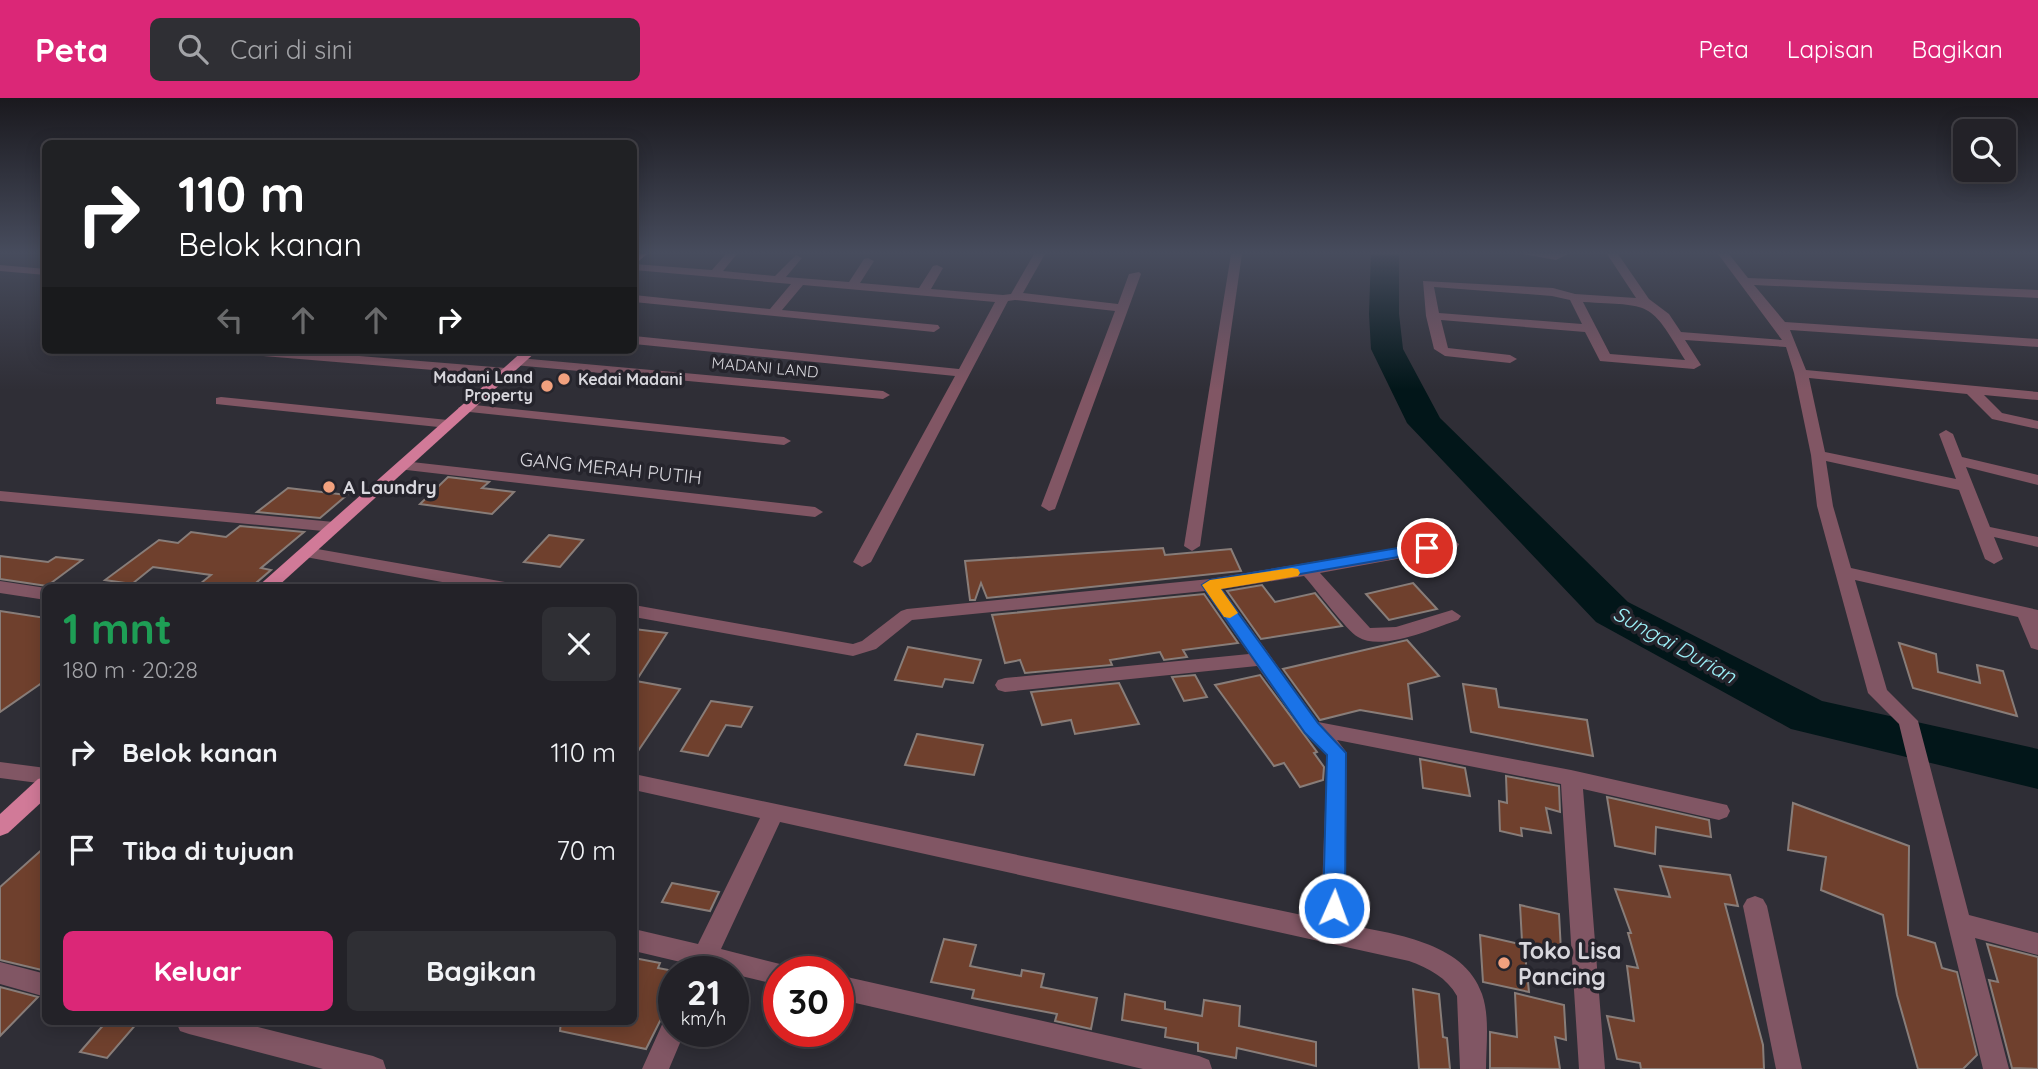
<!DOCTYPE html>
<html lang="id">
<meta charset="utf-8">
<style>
:root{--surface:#232228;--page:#2f2f34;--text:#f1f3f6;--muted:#a3a4a8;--line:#403f45;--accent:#db2777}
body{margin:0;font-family:Quicksand,sans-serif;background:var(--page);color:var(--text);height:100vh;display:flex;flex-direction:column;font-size:26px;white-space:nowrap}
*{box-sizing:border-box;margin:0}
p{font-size:23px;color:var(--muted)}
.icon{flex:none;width:38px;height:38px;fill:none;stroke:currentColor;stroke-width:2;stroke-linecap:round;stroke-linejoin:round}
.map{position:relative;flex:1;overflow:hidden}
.details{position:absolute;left:42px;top:486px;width:595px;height:441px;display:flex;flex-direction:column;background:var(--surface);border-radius:10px;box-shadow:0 4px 18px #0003,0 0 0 2px var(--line)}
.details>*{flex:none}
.hud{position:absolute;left:42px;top:42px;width:595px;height:214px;border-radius:10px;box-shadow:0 4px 18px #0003,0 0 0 2px var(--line);background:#202124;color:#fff;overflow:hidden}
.tools{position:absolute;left:1953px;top:21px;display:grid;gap:14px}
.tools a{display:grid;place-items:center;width:63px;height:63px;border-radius:10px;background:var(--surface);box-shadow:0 4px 18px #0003,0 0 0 2px var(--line);font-size:35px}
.speed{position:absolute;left:658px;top:858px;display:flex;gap:14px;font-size:35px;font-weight:700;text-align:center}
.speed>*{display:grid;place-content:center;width:91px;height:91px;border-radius:50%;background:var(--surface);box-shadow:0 4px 18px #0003,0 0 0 2px var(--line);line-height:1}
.speed small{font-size:18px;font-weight:400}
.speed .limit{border:10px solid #d22;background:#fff;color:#111}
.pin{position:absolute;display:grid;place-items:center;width:60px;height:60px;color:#fff;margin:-30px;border:4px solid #fff;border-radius:50%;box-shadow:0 2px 7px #0007}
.me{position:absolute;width:77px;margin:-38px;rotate:2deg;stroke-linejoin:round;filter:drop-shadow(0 0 5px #0008)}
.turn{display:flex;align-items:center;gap:24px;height:147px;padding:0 21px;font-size:32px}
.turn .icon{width:91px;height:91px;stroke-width:2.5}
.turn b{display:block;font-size:49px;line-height:60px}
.lanes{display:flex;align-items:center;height:66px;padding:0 21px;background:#0003;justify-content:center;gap:35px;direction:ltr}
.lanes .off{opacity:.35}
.round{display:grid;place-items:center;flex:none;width:74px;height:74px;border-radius:10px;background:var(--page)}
.overview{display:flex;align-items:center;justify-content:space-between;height:119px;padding:0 21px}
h1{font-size:42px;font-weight:700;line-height:52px;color:#1e9e55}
.action{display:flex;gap:14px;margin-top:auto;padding:14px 21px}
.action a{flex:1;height:80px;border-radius:10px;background:var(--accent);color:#fff;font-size:28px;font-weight:700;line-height:80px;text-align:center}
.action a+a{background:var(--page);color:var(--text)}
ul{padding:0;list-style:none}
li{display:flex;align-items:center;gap:21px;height:98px;padding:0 21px}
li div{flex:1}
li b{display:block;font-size:26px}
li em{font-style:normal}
header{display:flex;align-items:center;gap:42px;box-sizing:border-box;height:98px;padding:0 35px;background:var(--accent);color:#fff}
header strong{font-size:33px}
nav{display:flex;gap:38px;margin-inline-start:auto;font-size:24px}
.search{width:490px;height:63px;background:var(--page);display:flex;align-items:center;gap:18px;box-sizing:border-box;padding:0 24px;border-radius:10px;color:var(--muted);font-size:26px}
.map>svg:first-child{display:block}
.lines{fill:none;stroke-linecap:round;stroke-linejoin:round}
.river{fill:#021619;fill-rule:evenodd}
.building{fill:#6f402d;stroke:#887d79;stroke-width:2}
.minor{fill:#815664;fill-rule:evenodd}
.major{fill:#d17a98;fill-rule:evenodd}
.route{fill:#1a73e8;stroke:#114b97;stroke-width:2}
.slow{fill:#f59e0b}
.poi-dot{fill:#f1a17e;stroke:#25242c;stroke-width:2.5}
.labels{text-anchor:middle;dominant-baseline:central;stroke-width:7;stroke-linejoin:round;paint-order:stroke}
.far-street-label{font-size:16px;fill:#d8d7dd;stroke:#25242c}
.far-poi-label{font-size:16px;font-weight:bold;fill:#d8d7dd;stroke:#25242c;text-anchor:end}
.street-label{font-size:19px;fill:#d8d7dd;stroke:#25242c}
.poi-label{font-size:19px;font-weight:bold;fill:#d8d7dd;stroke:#25242c;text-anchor:start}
.water-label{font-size:21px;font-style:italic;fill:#9df1f9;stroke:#25242c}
.near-poi-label{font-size:23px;font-weight:bold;fill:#d8d7dd;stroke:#25242c;text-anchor:start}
</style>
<header>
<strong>Peta</strong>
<div class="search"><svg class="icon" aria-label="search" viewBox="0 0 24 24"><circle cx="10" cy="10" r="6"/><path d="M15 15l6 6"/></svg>Cari di sini</div>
<nav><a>Peta</a><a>Lapisan</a><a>Bagikan</a></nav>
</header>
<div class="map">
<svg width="2038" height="971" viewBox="0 0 2038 971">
<rect width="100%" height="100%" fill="#2f2e36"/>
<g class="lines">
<polygon class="river" points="1371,156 1399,156 1399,216 1403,251 1440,320 1628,504 1822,603 2038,651 2038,691 1791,631 1596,524 1407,325 1371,251 1369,216"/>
</g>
<g class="building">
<polygon points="448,379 489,384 482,390 514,394 492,416 420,406"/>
<polygon points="288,390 347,397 320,420 257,414"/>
<polygon points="240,428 304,434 261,470 271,472 250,490 195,490 211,477 153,469 132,486 105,482 159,442 178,445 191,434 226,439"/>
<polygon points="549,437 583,442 560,469 524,464"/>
<polygon points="1163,450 1165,457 1231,451 1241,473 987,500 981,485 975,502 970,502 965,463"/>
<polygon points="0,458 48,464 56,459 82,462 47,488 0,481"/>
<polygon points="1413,485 1437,511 1389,522 1366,496"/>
<polygon points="1262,487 1275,504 1315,495 1342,528 1261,541 1227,493"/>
<polygon points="1204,496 1238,545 1183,552 1187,559 1164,562 1160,554 1110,562 1112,567 1025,575 1020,562 1005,565 992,517"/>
<polygon points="0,513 46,520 46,582 0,614"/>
<polygon points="634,531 667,535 636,583 680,591 634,659"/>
<polygon points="1407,542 1439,578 1408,586 1412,621 1360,612 1320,622 1283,571"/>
<polygon points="1899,545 1936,556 1938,574 1980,585 1977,567 2003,573 2017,618 1913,590"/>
<polygon points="908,549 981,562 973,585 945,581 942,589 895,582"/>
<polygon points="1195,577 1207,599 1184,603 1172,579"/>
<polygon points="1260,577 1317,654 1314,655 1324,669 1323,682 1300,689 1284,665 1274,668 1215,587"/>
<polygon points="1119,585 1139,626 1075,636 1071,622 1042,627 1031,594"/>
<polygon points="1463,586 1496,591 1499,609 1587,622 1593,658 1471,634"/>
<polygon points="711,603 752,609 741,629 726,627 708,658 681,653"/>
<polygon points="917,636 983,647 974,677 905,667"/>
<polygon points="1420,661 1465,670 1470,698 1423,690"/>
<polygon points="1506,678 1559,688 1560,714 1546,710 1551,735 1521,730 1522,738 1500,733 1499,703 1507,705"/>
<polygon points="1607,699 1709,722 1711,739 1656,729 1655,756 1615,748"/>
<polygon points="1793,705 1909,748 1908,837 1935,845 1942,870 1957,874 1977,957 1963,971 1918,971 1897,897 1883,817 1821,792 1826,759 1788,752"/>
<polygon points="46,748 46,873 0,862 0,789"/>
<polygon points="1660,768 1730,777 1738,808 1725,806 1763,947 1764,971 1641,971 1640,965 1617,961 1607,918 1634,923 1627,868 1638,870 1628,835 1631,835 1615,791 1670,799"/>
<polygon points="672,785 719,794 710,813 662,804"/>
<polygon points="1520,807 1559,816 1561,853 1522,843"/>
<polygon points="1480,837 1524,847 1529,894 1483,884"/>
<polygon points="944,841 976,847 970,868 1021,878 1022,872 1044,876 1041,889 1097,900 1091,931 1055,923 1057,916 972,900 974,892 931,884"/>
<polygon points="1987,846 2038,859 2038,971 2012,970 1989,882 1998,884"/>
<polygon points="634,860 660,865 658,870 674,873 674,895 646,951 560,933 561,924 634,924"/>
<polygon points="0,889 38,899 0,938"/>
<polygon points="1413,891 1439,896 1443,939 1447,940 1450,971 1419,971"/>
<polygon points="1515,895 1564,907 1566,942 1555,939 1560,971 1490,970 1490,934 1517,939"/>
<polygon points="1125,896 1165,904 1165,911 1202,918 1204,902 1240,908 1239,928 1316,944 1316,968 1237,950 1236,960 1198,953 1198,945 1165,939 1166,930 1122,922"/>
<polygon points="106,924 138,924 107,960 80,954"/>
</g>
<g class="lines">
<g class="minor">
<polygon points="726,156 737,156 723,173 775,178 796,157 802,160 786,179 849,184 864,161 868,160 874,163 860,185 919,190 933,168 937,167 943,170 931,191 1003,197 1011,196 1034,156 1045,156 1023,195 1118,206 1129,176 1139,174 1141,176 1055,411 1049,413 1041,408 1115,213 1015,202 1008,203 871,464 862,469 853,464 955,278 634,246 634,238 959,271 995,204 803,187 782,212 938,227 940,230 934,234 634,204 634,197 770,211 791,186 634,172 634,166 712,172"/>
<polygon points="1231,156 1242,156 1200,448 1192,453 1184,448"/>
<polygon points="1523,156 1568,156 1556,162"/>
<path d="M1607 156H1618L1649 201 1669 216 1681 234 1782 242 1718 156H1729L1748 180 2038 192V200L1754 187 1785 224 2038 241V249L1790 232 1806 272 2038 294V302L1984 297 2002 315 2038 323V331L1992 321 1967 296 1809 280 1825 354 1956 381 1939 336 1946 332 1953 336 1962 359 2038 377V387L1966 369 1990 429 2038 439V449L1994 439 2003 461 1994 466 1985 461 1959 392 1826 363 1833 408 1851 470 2038 512V552L2031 550 2018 519 1855 482 1887 592 1918 623 1969 817 2038 835V857L1975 840 2009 971H1983L1899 626 1868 595 1817 408 1811 357 1794 275 1786 249 1685 242 1701 267 1694 271 1600 263 1585 234 1441 222 1448 250 1510 257 1517 261 1510 265 1445 258 1434 251 1426 218 1423 183 1553 190 1575 196 1636 200ZM1434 189 1552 198 1570 202 1582 226 1439 215ZM1583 204C1652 208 1649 202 1685 262L1610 256Z"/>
<polygon points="0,167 46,171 46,177 0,173"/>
<polygon points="233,252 286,252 506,270 513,274 506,278 239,256"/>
<polygon points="519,260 883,293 890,297 883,301 514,267 514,261"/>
<polygon points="221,299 448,322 455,326 448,330 216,306 216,300"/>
<polygon points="465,306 784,339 791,343 784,347 460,313 458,310"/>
<polygon points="403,363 815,409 823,414 815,419 398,371 395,368"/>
<polygon points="0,393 334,424 342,429 334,434 0,403"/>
<path d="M1451 441 1459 446 1457 450 1320 475 1370 530 1396 529 1452 512 1461 518 1458 522C1434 530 1382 554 1358 539 1347 533 1315 490 1304 478L1222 491 1318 624 1571 672 1727 707 1730 713 1727 719 1719 722 1583 691 1605 971H1579L1561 686 1337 642 1347 655 1345 826C1392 836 1464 843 1482 896 1490 919 1486 947 1486 971H1460L1457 898C1447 880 1429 870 1409 863L780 724 721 851 788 868 790 873H779V887L733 876V873H686L689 866 634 853V831L698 846 760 720 634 692V676L1321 821 1327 657 1304 635 1257 568 1005 594 998 592 995 587 998 582 1005 580 1249 556 1205 493 912 522 876 551 853 558 634 519V507L853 546 862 543 901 513 907 511 1210 481Z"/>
<polygon points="306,449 505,484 514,490 475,490 300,458 298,454"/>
<polygon points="0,483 46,490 46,502 0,495"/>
<polygon points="0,664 46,670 46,686 0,680"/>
<polygon points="1755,798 1763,801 1767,808 1802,971 1776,971 1743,808 1747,801"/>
<polygon points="0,864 46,876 46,899 0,886"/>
<polygon points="838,877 1199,958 1209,962 1212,971 1143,971 838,901"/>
<polygon points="674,917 674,933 685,933 669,971 642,971 665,920"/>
<polygon points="176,924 238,924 373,958 383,962 386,971 323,971 189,936 180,933"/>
</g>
<g class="major">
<polygon points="635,156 647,156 634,167"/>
<polygon points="524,252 538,252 276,490 256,490"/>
<polygon points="46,679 46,700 8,735 0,738 0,716 38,681"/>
</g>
</g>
<linearGradient id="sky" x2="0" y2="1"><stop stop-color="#1a191e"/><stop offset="0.53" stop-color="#474c5d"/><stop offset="1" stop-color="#474c5d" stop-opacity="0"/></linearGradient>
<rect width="2038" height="292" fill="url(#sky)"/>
<polygon class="route" points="1427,445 1433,447 1435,450 1433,453 1220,490 1318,625 1346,655 1345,810 1342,816 1334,819 1326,816 1323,810 1327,657 1305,635 1202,487 1210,482"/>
<polygon class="slow" points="1292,470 1298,471 1300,475 1298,478 1221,491 1238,515 1230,520 1224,519 1202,487 1210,482"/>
<g class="poi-dot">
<circle cx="564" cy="281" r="7"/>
<circle cx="547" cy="288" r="7"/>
<circle cx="329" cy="389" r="7"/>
<circle cx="1504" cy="865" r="7"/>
</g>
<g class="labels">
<g class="far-street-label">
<text transform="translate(765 269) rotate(5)">MADANI LAND</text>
</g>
<g class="far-poi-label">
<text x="533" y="279">Madani Land<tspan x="533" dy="18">Property</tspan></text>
<text x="578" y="281" text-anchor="start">Kedai Madani</text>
</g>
<g class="street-label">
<text transform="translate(611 370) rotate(6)">GANG MERAH PUTIH</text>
</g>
<g class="poi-label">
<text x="343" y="389">A Laundry</text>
</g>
<g class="water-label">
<text transform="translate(1675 546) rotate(29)">Sungai Durian</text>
</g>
<g class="near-poi-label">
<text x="1518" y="852">Toko Lisa<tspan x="1518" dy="26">Pancing</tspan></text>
</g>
</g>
</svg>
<div class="tools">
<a><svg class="icon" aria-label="search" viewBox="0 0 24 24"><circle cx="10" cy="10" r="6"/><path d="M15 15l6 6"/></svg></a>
</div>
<div class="speed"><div>21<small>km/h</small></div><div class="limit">30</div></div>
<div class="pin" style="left:1427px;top:450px;background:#d93025"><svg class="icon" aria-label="arrive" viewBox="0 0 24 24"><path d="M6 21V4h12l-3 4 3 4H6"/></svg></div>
<svg class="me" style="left:1334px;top:810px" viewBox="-20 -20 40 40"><circle r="17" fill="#1a73e8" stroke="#fff" stroke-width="3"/><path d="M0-11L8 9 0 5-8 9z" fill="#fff"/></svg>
<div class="hud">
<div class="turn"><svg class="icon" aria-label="right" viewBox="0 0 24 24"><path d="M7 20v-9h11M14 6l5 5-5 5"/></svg><div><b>110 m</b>Belok kanan</div></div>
<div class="lanes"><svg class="icon off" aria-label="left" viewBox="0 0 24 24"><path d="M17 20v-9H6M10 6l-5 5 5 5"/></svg><svg class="icon off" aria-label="ahead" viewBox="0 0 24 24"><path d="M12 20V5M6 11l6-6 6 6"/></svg><svg class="icon off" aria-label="ahead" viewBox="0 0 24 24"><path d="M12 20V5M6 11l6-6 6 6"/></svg><svg class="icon" aria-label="right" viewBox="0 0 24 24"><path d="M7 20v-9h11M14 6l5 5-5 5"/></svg></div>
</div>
<section class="details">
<div class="overview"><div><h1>1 mnt</h1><p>180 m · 20:28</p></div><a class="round"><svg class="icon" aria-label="close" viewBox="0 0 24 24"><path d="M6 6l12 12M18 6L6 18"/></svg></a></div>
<ul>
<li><svg class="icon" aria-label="right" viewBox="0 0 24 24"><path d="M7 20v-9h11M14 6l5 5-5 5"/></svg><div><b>Belok kanan</b></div><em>110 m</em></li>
<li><svg class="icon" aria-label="arrive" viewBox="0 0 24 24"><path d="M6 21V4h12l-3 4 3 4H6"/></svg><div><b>Tiba di tujuan</b></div><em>70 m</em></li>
</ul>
<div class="action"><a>Keluar</a><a>Bagikan</a></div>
</section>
</div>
